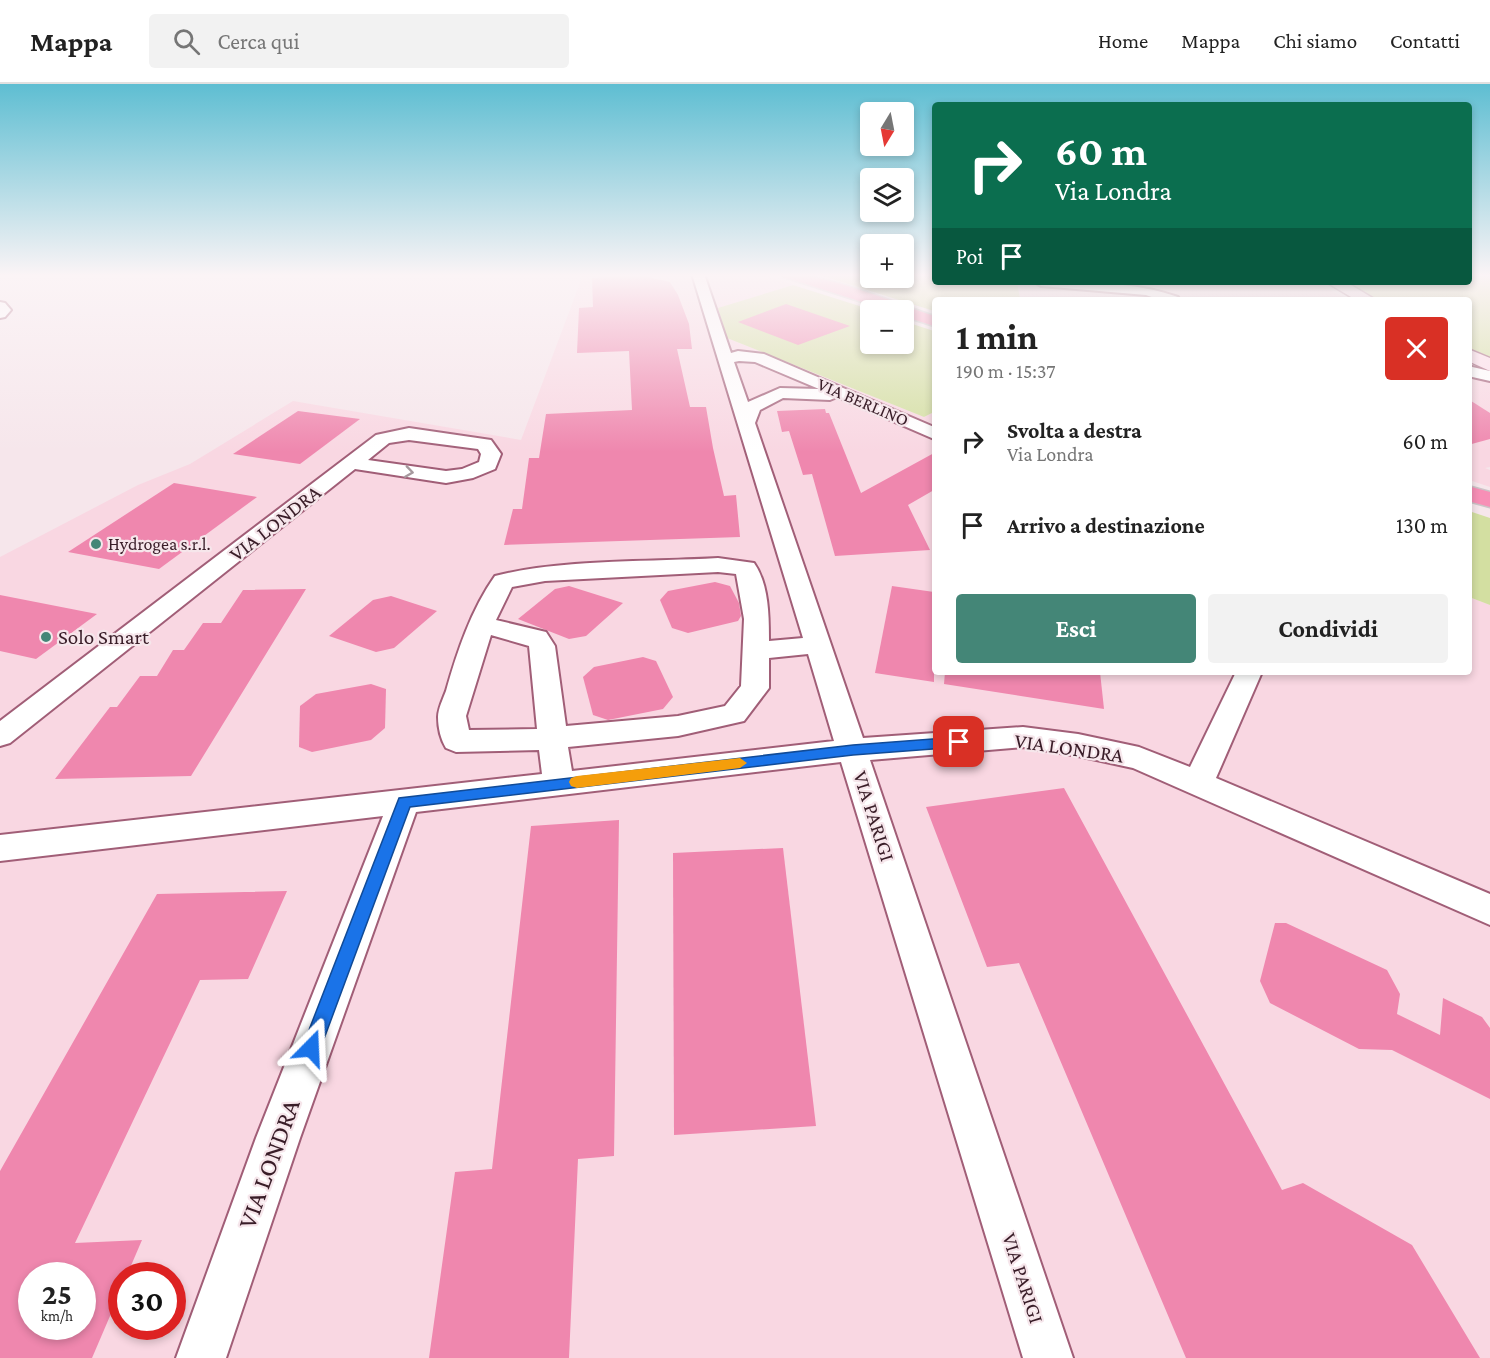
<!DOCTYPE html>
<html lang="it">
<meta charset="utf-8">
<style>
:root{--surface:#fff;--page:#f2f2f2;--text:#222;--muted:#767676;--line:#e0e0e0;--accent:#448677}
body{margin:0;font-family:"Crimson Pro",serif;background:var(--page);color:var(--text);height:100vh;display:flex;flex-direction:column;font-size:22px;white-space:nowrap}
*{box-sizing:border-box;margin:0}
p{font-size:20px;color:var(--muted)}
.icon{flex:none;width:33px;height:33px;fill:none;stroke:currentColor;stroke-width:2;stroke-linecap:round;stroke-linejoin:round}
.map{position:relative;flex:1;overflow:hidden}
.panel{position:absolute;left:932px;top:213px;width:540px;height:378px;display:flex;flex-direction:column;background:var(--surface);border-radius:6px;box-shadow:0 3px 9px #0003}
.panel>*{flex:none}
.hud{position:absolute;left:932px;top:18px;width:540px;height:183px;border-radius:6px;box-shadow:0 3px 9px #0003;background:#0b6e4f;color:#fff;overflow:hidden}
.needle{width:39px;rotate:190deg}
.buttons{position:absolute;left:860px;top:18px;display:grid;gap:12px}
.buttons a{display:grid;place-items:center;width:54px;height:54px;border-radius:6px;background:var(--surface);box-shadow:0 3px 9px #0003;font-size:30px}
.speed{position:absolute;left:18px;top:1178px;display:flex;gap:12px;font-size:30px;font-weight:700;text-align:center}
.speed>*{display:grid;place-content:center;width:78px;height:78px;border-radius:50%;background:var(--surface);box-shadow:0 3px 9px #0003;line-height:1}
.speed small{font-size:15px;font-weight:400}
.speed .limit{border:9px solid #d22;background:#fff;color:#111}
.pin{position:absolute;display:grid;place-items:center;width:51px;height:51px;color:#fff;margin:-26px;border-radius:12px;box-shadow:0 3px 9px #0006}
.me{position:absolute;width:66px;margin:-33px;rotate:21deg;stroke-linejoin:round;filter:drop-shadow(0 0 4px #0008)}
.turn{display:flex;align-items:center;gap:21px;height:126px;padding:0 24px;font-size:27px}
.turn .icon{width:78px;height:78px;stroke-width:2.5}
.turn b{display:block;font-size:42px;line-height:51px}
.then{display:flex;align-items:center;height:57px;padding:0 24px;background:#0003;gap:12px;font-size:22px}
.round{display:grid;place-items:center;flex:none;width:63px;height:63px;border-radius:6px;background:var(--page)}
.head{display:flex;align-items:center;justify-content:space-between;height:102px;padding:0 24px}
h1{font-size:36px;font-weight:700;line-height:45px}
.button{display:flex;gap:12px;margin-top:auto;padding:12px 24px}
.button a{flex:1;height:69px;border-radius:6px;background:var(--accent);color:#fff;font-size:24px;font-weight:700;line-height:69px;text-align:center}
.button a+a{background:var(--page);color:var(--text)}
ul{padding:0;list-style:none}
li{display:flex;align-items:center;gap:18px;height:84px;padding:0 24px}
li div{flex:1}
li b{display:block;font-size:22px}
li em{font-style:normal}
header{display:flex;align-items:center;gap:36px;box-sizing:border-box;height:84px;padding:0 30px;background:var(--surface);border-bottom:2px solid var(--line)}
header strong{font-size:28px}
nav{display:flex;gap:33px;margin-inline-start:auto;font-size:21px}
.search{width:420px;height:54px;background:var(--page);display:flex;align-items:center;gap:15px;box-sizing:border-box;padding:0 21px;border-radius:6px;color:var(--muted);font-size:22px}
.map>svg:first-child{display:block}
.built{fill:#f9d7e2;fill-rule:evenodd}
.green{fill:#d3dfa1}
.building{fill:#ef87ae;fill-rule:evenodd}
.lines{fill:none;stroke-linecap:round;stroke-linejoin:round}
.street-casing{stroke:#a15e77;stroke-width:4}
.secondary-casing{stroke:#a15e77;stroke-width:3}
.highway-casing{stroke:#ccc4c7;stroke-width:3}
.street{fill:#fff;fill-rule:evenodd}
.secondary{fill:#fddde9;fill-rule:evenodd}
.highway{fill:#f78fb6;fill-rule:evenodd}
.oneway{stroke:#a6999e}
.route{fill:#1a73e8;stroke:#114b97;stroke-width:1.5}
.slow{fill:#f59e0b}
.poi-dot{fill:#448677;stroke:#f6e6eb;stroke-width:2}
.labels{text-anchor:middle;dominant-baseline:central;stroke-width:4.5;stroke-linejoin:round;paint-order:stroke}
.far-street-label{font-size:18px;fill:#391d28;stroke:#f6e6eb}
.far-poi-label{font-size:18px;fill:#391d28;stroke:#f6e6eb;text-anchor:start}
.street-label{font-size:21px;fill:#391d28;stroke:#f6e6eb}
.poi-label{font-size:21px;fill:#391d28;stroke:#f6e6eb;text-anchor:start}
.near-street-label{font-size:26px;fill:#391d28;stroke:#f6e6eb}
</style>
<header>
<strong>Mappa</strong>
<div class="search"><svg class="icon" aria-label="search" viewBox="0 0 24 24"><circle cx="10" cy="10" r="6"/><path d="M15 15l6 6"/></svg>Cerca qui</div>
<nav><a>Home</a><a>Mappa</a><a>Chi siamo</a><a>Contatti</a></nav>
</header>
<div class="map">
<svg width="1490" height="1274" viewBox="0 0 1490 1274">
<rect width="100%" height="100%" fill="#f6e6eb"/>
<g class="built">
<path d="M576 190H762L793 201 719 224 727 254 924 333 934 328V588H1468L1469 513 1490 521V1274H0V473L138 401 190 380 293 317 521 356 583 191ZM32 1191H82V1242H32ZM122 1191H172V1242H122Z"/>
<polygon points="1014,198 1313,198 1350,216 1017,216 1020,214 1017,199"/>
<polygon points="1468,280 1490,292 1490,383 1485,384 1490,386 1490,403 1469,396"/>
</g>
<g class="green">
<polygon points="816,190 870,190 870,194 903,194 903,190 934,190 934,198 1014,198 1017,199 1020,214 934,216 934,227"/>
<polygon points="1469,190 1490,190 1490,280 1469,269 1468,216 1368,216 1332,198 1468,198"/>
<polygon points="793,201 872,226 870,226 870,260 903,260 903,237 934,247 934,328 924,333 727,254 718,224"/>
<polygon points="1469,427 1490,434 1490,521 1469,513"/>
</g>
<g class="building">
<polygon points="643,192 670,198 678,211 689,240 692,265 677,265 690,323 706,323 713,364 724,412 736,411 740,453 504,461 513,425 522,425 529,374 539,374 546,330 632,326 629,267 577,269 579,224 593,223 592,194"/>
<polygon points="786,220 850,242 798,261 738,238"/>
<polygon points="1468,315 1490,329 1490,355 1468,361"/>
<polygon points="825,325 826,329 829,329 861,409 934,369 934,406 908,421 930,466 835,472 812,390 803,391 789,347 782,348 777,327"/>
<polygon points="298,327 360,335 300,380 233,370"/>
<polygon points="174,399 257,413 159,485 68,468"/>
<polygon points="715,498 730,502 739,519 741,532 738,537 688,549 672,544 660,516 668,507"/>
<polygon points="569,502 623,519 586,552 569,555 518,535 555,505"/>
<polygon points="892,502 934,508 934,598 875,589"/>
<polygon points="306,505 191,692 55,695 110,623 117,623 140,592 157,592 173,566 184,566 203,539 221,539 243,506"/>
<polygon points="0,511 97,530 36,575 0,567"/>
<polygon points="391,512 437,527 394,564 376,568 329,552 373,516"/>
<polygon points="643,573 656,577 673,613 663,625 608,636 593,631 583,593 594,583"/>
<polygon points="945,588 1100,588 1104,625 944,600"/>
<polygon points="371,600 386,605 385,644 371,656 312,668 299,663 300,622 316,610"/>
<polygon points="1064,704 1282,1106 1303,1099 1412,1161 1480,1274 1186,1274 1019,879 987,883 926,723"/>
<polygon points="619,736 614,1072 578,1075 569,1274 429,1274 455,1088 492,1085 531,742"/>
<polygon points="783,764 816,1042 674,1051 673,769"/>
<path d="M287 807 248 895 200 896 75 1159 142 1156 127 1191H122V1204L92 1274H0V1087L157 810ZM32 1191H82V1242H32Z"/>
<polygon points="1275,839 1286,839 1387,886 1400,910 1397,930 1440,951 1443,914 1482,933 1490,944 1490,1015 1392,966 1359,965 1270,919 1260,897"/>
</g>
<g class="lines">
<g class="street-casing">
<g id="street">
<path d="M692 190H704L731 269 738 267 764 270 934 343V355L837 313 830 316 783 314 760 326 755 339 863 654 1023 643 1078 650 1139 663 1190 683 1236 588H1262L1216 694 1490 810V841L1133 684 1078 672 1023 663 870 676 1073 1274H1023L841 678 416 728 300 1054 226 1274H176L256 1054 383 732 0 777V751L542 690 539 666 456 668 446 664C441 656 438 644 438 633 438 625 443 615 446 607 457 568 471 526 495 492 562 475 648 478 718 474L754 479C769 500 769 533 769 557L803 554ZM739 277 755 278 819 305 780 304 748 318 734 278ZM718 488 736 490 744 535 741 602 725 622 678 632 566 642 555 562 546 548 496 536 512 503 545 497ZM491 551 529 562 537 645 469 646 466 632ZM808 570 834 657 572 687 568 663 678 652 744 637 769 604V574Z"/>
<path d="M1034 198C1083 198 1132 197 1178 213L1180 216H1160L1146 211 1041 202Z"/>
<polygon points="0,218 5,219 11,226 5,233 0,234"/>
<polygon points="1468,282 1490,287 1490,297 1468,292"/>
<path d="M409 344 491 356 501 370 495 385 473 394 446 399 355 385 10 659 0 662V637L376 351ZM409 356 478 365 481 370 479 378 462 385 446 387 368 376 389 359Z"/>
</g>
</g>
<g class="secondary-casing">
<g id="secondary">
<polygon points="1326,198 1346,198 1376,216 1356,216"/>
<polygon points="1468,265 1490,274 1490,287 1468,277"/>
</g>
</g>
<g class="highway-casing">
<g id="highway">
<path d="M782 190C829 190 889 217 934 232V242L903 232V226H887L784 193Z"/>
<polygon points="1468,402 1490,408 1490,423 1468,417"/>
</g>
</g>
<use href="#street" class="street"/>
<use href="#secondary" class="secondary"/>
<use href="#highway" class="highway"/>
</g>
<defs><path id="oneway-chevron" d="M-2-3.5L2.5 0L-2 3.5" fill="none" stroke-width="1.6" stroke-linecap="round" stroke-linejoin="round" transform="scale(1.5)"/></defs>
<use class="oneway" href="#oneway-chevron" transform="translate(409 388) rotate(8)"/>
<linearGradient id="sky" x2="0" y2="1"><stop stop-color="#5ebed2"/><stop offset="0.52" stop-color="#fbf4f6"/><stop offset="1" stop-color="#fbf4f6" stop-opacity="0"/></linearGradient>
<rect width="1490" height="368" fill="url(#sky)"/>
<polygon class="route" points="959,653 966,658 959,663 853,671 410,723 318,971 311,974 305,971 302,964 399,714 853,661"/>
<polygon class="slow" points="740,674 747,679 740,684 577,704 571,702 569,698 571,694 577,692"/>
<g class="poi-dot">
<circle cx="96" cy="460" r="6"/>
<circle cx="46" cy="553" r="6"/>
</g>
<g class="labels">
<g class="far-street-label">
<text transform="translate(863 318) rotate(23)">VIA BERLINO</text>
</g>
<g class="far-poi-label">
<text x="108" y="460">Hydrogea s.r.l.</text>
</g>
<g class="street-label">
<text transform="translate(275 439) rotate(-38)">VIA LONDRA</text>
<text transform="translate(1069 664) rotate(8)">VIA LONDRA</text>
<text transform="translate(874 732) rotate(72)">VIA PARIGI</text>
<text transform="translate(1023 1194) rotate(72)">VIA PARIGI</text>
</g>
<g class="poi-label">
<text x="58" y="553">Solo Smart</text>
</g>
<g class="near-street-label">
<text transform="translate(269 1080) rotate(-70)">VIA LONDRA</text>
</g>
</g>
</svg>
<div class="buttons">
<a><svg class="needle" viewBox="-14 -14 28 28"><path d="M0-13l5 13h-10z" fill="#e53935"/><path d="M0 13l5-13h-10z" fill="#767676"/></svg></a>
<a><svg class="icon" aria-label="layers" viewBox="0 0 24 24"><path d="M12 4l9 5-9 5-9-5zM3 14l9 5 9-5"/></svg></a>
<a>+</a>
<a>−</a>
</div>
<div class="speed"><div>25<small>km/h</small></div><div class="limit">30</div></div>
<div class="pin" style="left:959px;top:658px;background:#d93025"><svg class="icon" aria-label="arrive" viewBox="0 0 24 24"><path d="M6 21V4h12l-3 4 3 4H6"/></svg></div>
<svg class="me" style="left:311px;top:964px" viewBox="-20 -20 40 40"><path d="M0-17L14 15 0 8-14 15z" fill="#1a73e8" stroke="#fff" stroke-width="4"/></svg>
<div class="hud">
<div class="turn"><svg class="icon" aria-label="right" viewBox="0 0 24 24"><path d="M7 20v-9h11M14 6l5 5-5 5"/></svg><div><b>60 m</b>Via Londra</div></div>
<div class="then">Poi<svg class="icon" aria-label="arrive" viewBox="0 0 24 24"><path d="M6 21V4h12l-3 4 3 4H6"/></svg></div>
</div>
<section class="panel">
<div class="head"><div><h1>1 min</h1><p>190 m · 15:37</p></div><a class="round" style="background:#d93025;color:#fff"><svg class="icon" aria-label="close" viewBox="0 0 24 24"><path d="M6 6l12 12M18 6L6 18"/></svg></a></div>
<ul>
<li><svg class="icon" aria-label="right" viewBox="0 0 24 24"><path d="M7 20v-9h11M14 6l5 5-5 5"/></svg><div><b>Svolta a destra</b><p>Via Londra</p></div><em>60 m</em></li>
<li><svg class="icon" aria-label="arrive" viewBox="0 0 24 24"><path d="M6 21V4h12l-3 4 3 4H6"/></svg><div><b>Arrivo a destinazione</b></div><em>130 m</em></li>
</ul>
<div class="button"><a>Esci</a><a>Condividi</a></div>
</section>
</div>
